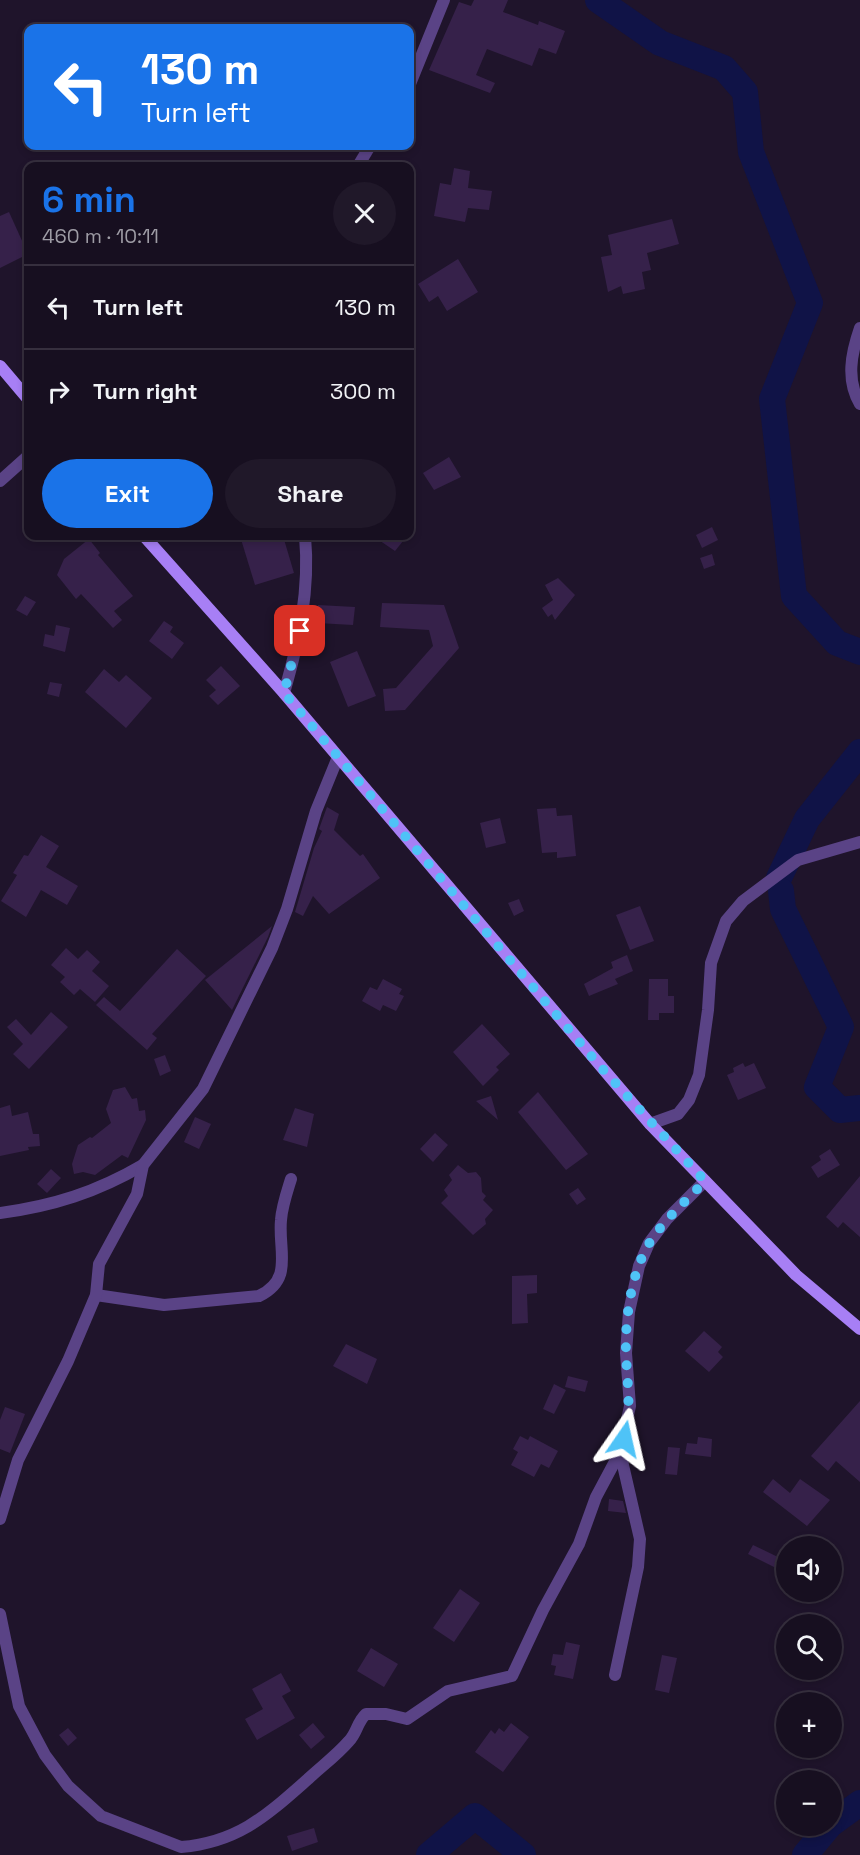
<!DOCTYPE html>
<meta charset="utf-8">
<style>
:root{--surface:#170f20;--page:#201829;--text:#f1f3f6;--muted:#9e9ca5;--line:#362f3e;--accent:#1a73e8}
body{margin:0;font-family:"Space Grotesk",sans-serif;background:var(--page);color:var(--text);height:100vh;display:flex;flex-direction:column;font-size:22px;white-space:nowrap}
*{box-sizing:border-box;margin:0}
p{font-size:20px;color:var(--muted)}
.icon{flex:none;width:33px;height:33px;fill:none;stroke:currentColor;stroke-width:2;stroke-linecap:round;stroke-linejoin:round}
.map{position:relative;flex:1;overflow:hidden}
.panel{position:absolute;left:24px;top:162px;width:390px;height:378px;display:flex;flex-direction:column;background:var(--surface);border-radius:12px;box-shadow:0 3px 9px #0003,0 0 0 2px var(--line)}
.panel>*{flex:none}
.hud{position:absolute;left:24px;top:24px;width:390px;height:126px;border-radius:12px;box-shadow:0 3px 9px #0003,0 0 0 2px var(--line);background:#1a73e8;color:#fff;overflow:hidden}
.controls{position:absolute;left:776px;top:1536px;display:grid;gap:12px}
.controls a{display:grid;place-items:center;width:66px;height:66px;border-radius:50%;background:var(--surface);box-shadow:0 3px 9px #0003,0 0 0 2px var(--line);font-size:30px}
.pin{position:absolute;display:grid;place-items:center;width:51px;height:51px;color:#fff;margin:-26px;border-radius:12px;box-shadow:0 3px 9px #0006}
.me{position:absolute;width:66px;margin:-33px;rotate:11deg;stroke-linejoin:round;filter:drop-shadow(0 0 4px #0008)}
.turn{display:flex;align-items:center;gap:21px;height:126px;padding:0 18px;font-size:27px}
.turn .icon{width:78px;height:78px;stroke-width:2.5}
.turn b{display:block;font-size:42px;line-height:51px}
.round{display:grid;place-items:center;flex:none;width:63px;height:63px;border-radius:32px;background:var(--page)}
.overview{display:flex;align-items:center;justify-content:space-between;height:102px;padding:0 18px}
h1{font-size:36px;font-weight:700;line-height:45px;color:var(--accent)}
.action{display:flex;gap:12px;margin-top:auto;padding:12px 18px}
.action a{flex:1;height:69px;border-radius:36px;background:var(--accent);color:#fff;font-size:24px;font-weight:700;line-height:69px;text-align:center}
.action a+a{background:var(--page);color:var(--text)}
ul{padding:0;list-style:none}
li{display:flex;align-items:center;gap:18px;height:84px;padding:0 18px;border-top:2px solid var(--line)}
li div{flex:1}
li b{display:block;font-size:22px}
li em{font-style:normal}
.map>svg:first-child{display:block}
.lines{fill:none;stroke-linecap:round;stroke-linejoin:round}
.river{stroke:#101347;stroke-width:26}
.building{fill:#36214a}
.minor{stroke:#5a4386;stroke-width:12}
.secondary{stroke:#a77ff5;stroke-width:12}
.route{stroke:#4fc3f7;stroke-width:10;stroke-dasharray:0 18}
</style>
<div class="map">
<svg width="860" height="1855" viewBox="0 0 860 1855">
<rect width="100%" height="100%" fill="#1f142b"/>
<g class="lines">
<g class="river">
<polyline points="598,0 660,43 724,68 745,92 751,152 810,303 772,399 794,596 837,643 860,652"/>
<polyline points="779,878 807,819 860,752"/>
<polyline points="781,891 783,909 841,1027 817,1087 840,1110 860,1108"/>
<polyline points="831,1824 860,1803"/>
<polyline points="429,1855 475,1816 523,1855"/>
<polyline points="805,1855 829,1826"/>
</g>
</g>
<g class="building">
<polygon points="474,0 508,0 503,12 538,25 539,21 565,31 556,54 539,48 532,66 487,49 476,75 495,83 490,93 429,70 459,2 471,6"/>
<polygon points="454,168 470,171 468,188 492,191 489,210 468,208 465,222 434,216 440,183 451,185"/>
<polygon points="9,212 28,254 0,268 0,216"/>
<polygon points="672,219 679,244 647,253 651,270 642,272 645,289 623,294 621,286 608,292 601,257 612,255 608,235"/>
<polygon points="458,259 478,292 447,311 438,296 429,302 418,284"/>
<polygon points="449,457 461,477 434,490 423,473"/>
<polygon points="712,527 718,540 702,548 696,535"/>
<polygon points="240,536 283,536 294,573 255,585"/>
<polygon points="373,536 407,536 395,551"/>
<polygon points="89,539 100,553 98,555 133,596 114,611 122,620 113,628 81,594 76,599 57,575 64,559"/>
<polygon points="712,554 715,565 704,569 700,558"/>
<polygon points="558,578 575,595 555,620 552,614 548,617 542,608 553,600 545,585"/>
<polygon points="25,596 36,602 27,616 16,610"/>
<polygon points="382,603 444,605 459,648 405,710 385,711 383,689 396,688 433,646 429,630 380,627"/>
<polygon points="318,605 355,607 353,625 317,623"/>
<polygon points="164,621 173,627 170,632 184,643 172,659 149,641"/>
<polygon points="56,625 70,628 65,652 43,646 45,634 54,636"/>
<polygon points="357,651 376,696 348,707 330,662"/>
<polygon points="221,666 240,686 218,705 209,696 216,690 206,680"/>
<polygon points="104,669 119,682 126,675 152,698 126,728 85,692"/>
<polygon points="50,682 62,684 59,697 47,694"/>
<polygon points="327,807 339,814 334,830 360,856 363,854 380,878 329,914 313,896 303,916 295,912 314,848 322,831 319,829"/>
<polygon points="556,808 557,816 572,815 576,856 557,858 557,852 542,853 537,809"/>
<polygon points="500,818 506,843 486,848 480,823"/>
<polygon points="41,835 59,846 46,867 78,886 67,905 41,890 26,917 1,901 17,875 13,873 24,855 28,856"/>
<polygon points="519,899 524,911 514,916 508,903"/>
<polygon points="640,906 654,941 630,950 616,915"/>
<polygon points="272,926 268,937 232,1010 205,980"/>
<polygon points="66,948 78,959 87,950 100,962 92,971 109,986 95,1002 80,989 74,995 60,982 65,977 51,965"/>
<polygon points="177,949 206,976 152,1034 157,1038 147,1050 96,1005 104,997 120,1011"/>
<polygon points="627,955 633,971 615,979 618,984 589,996 584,984 613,968 611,962"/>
<polygon points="383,979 402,989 399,994 404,996 396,1011 383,1005 380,1011 362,1001 370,987 377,990"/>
<polygon points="649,979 668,979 668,996 674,996 674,1013 659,1013 659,1020 648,1020"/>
<polygon points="51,1012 68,1027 29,1069 13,1054 23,1044 7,1027 16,1019 31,1035"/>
<polygon points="482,1024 510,1054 496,1067 499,1070 483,1086 453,1052"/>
<polygon points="165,1055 171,1071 160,1076 154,1059"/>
<polygon points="743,1063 745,1067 754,1063 766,1088 738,1100 727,1075 734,1072 733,1068"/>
<polygon points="125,1087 132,1099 137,1098 139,1111 145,1110 146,1120 128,1158 122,1155 95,1175 83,1172 74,1174 72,1164 78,1145 90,1137 92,1138 111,1123 106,1109 113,1090"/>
<polygon points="538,1092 588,1154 566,1170 518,1112"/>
<polygon points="491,1096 498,1120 476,1101"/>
<polygon points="10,1105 12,1116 28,1112 33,1134 39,1134 40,1146 28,1147 29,1150 0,1156 0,1108"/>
<polygon points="295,1108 314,1114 307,1147 283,1140"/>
<polygon points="195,1117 211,1124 199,1149 184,1142"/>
<polygon points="435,1133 448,1145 433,1162 420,1149"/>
<polygon points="830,1149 840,1165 818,1178 811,1167 821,1160 819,1156"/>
<polygon points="458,1165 468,1173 476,1172 481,1178 482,1192 486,1196 483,1200 493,1210 485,1219 486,1224 473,1235 441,1203 448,1196 444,1190 452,1180 449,1175"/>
<polygon points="51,1169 61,1178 47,1193 37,1184"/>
<polygon points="860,1176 860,1237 843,1222 838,1228 826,1217"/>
<polygon points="578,1188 586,1199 577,1205 569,1194"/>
<polygon points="537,1275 537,1293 527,1294 528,1323 512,1324 512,1276"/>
<polygon points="704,1331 722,1347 718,1352 723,1357 709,1372 685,1351"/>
<polygon points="346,1344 377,1359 367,1384 333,1366"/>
<polygon points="568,1376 588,1381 585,1392 565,1387"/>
<polygon points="554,1384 566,1390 554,1414 543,1409"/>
<polygon points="860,1401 860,1482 836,1461 828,1471 811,1456"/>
<polygon points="5,1407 25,1414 10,1453 0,1449 0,1420"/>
<polygon points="520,1436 528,1440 530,1436 558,1451 549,1468 541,1464 534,1477 511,1465 518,1452 513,1449"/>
<polygon points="698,1437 712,1439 711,1457 685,1454 687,1443 697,1444"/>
<polygon points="668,1447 680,1448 677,1475 665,1474"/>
<polygon points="773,1479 790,1493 800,1479 830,1500 807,1526 763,1492"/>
<polygon points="609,1499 623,1501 626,1513 608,1511"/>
<polygon points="753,1545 784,1560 780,1570 748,1554"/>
<polygon points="460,1589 480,1603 454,1642 433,1628"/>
<polygon points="566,1642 580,1645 573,1679 554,1675 556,1666 551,1665 553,1654 563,1655"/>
<polygon points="371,1648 398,1664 384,1687 357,1671"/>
<polygon points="662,1655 677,1658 669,1693 655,1690"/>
<polygon points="281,1673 291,1691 282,1696 295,1718 257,1740 245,1719 263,1709 252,1689"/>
<polygon points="313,1723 325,1737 311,1749 299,1735"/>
<polygon points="511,1723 529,1737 503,1772 475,1752 491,1730 495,1734 499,1728 504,1732"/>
<polygon points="68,1728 77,1738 68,1746 59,1735"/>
<polygon points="314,1828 318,1842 292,1851 287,1836"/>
</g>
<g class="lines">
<g class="minor">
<polyline points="410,84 444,0"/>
<polyline points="358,166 370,146"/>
<path d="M860 328C851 354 846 380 860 404"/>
<polyline points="0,481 28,456"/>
<path d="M284 693C299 641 310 590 305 536"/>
<polyline points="650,1124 678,1114 689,1100 699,1075 708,1010 711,963 726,921 743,901 798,860 860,842"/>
<path d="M0 1213C53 1206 97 1192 143 1165"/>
<path d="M96 1295 164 1305 259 1296C294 1279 278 1251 281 1220 282 1206 287 1192 291 1179"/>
<polyline points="0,1519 18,1460 68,1361 96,1295 99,1264 137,1194 143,1165 203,1089 272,948 287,909 316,811 338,757"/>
<path d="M0 1614 19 1706 45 1755 68 1786 101 1816 181 1847C239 1842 267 1815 308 1779 322 1766 337 1755 349 1741 357 1733 357 1722 366 1714H386L407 1719 448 1691 512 1676 543 1610 579 1544 596 1497 620 1452 630 1406 626 1353 629 1312 639 1266 649 1243 667 1219 705 1181"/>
<polyline points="615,1675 638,1567 640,1539 620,1452"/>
</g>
<g class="secondary">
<polyline points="0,366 28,399"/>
<polyline points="144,536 284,693 650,1124 796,1275 860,1329"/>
</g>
</g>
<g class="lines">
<path class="route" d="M300 631 284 693 598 1064 705 1181C686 1201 665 1219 650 1242 631 1272 625 1319 626 1353 627 1383 632 1410 624 1439"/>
</g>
</svg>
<div class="controls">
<a><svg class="icon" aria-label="sound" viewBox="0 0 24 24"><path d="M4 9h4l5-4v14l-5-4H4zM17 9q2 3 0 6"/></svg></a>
<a><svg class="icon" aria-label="search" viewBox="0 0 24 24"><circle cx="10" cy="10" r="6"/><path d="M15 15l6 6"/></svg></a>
<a>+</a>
<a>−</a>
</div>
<div class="pin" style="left:300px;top:631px;background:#d93025"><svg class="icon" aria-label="arrive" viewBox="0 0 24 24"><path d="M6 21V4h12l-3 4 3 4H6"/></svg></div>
<svg class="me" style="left:624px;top:1439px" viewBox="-20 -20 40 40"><path d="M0-17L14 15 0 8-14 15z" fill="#4fc3f7" stroke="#fff" stroke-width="4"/></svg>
<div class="hud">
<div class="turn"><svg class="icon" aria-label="left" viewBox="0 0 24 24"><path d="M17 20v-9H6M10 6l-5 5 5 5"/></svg><div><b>130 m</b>Turn left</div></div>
</div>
<section class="panel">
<div class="overview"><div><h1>6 min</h1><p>460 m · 10:11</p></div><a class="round"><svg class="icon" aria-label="close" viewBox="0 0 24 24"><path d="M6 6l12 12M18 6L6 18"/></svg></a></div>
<ul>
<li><svg class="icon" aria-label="left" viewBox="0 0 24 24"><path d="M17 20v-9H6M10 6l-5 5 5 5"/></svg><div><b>Turn left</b></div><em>130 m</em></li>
<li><svg class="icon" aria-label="right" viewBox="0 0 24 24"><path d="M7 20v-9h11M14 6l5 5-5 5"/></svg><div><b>Turn right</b></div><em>300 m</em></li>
</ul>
<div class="action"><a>Exit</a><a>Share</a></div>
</section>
</div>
